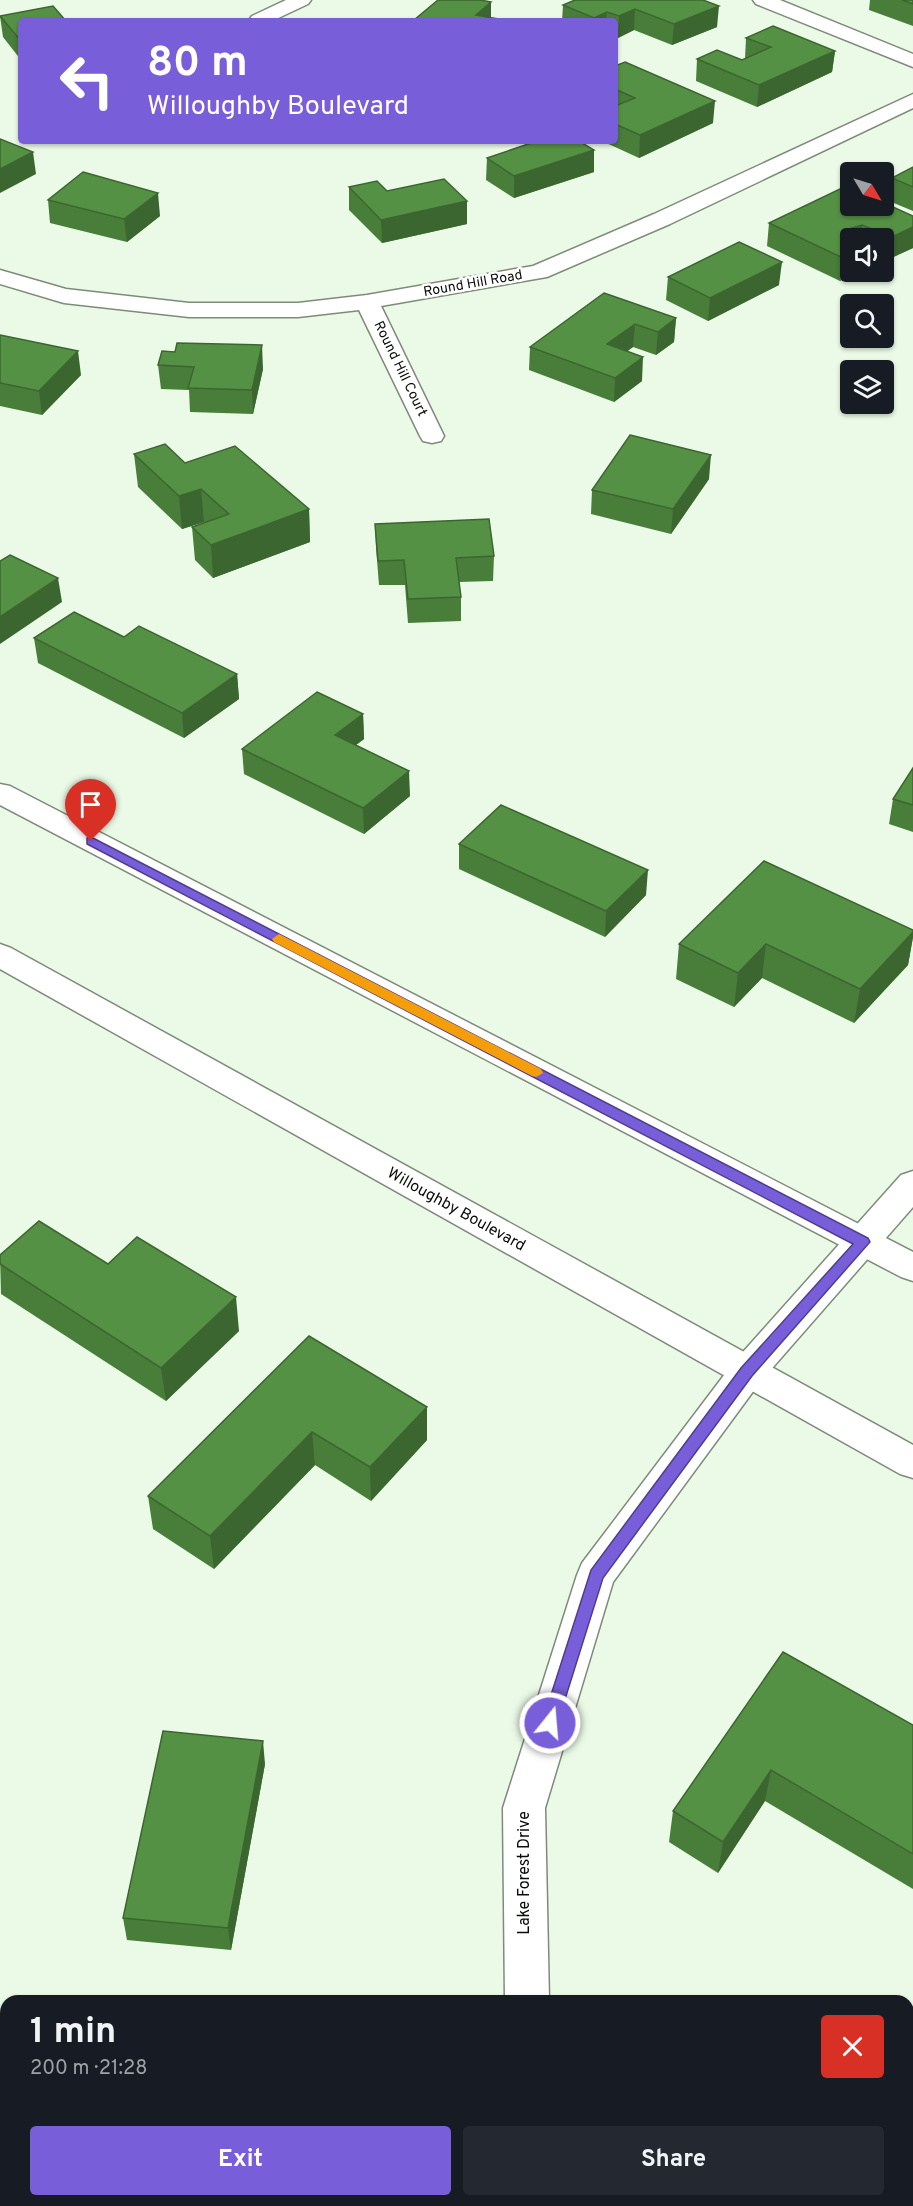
<!DOCTYPE html>
<meta charset="utf-8">
<style>
:root{--surface:#171b24;--page:#242831;--text:#f1f3f6;--muted:#9ea1a6;--accent:#785ed9}
body{margin:0;font-family:Overpass,sans-serif;background:var(--page);color:var(--text);height:100vh;display:flex;flex-direction:column;font-size:22px;white-space:nowrap}
*{box-sizing:border-box;margin:0}
p{font-size:20px;color:var(--muted)}
.icon{flex:none;width:33px;height:33px;fill:none;stroke:currentColor;stroke-width:2;stroke-linecap:round;stroke-linejoin:round}
.map{position:relative;flex:1;overflow:hidden}
.side{position:absolute;left:0px;top:1995px;width:914px;height:212px;display:flex;flex-direction:column;background:var(--surface);border-radius:18px 18px 0 0;box-shadow:0 2px 4px #0004}
.side>*{flex:none}
.banner{position:absolute;left:18px;top:18px;width:600px;height:126px;border-radius:6px;box-shadow:0 2px 4px #0004;background:#785ed9;color:#fff;overflow:hidden}
.needle{width:39px;rotate:128deg}
.fabs{position:absolute;left:840px;top:162px;display:grid;gap:12px}
.fabs a{display:grid;place-items:center;width:54px;height:54px;border-radius:6px;background:var(--surface);box-shadow:0 2px 4px #0004;font-size:30px}
.pin{position:absolute;display:grid;place-items:center;width:51px;height:51px;color:#fff;margin:-62px -26px;border-radius:50% 50% 50% 0;rotate:-45deg;box-shadow:0 0 6px #0007}
.pin .icon{rotate:45deg}
.me{position:absolute;width:66px;margin:-33px;rotate:17deg;stroke-linejoin:round;filter:drop-shadow(0 0 4px #0008)}
.turn{display:flex;align-items:center;gap:21px;height:126px;padding:0 30px;font-size:27px}
.turn .icon{width:78px;height:78px;stroke-width:2.5}
.turn b{display:block;font-size:42px;line-height:51px}
.round{display:grid;place-items:center;flex:none;width:63px;height:63px;border-radius:6px;background:var(--page)}
.headline{display:flex;align-items:center;justify-content:space-between;height:102px;padding:0 30px}
h1{font-size:36px;font-weight:700;line-height:45px}
.action{display:flex;gap:12px;margin-top:auto;padding:12px 30px}
.action a{flex:1;height:69px;border-radius:6px;background:var(--accent);color:#fff;font-size:24px;font-weight:700;line-height:69px;text-align:center}
.action a+a{background:var(--page);color:var(--text)}
.map>svg:first-child{display:block}
.lines{fill:none;stroke-linecap:round;stroke-linejoin:round}
.street-casing{stroke:#7e8b7a;stroke-width:3}
.secondary-casing{stroke:#7e8b7a;stroke-width:3}
.street{fill:#fff;fill-rule:evenodd}
.secondary{fill:#fff;fill-rule:evenodd}
.wall{fill:#497d3a}
.shaded-wall{fill:#3c6630}
.building{fill:#559144;stroke:#3c6630;stroke-width:1.5}
.route{fill:#785ed9;stroke:#4e3d8d;stroke-width:1.5}
.slow{fill:#f59e0b}
.labels{text-anchor:middle;dominant-baseline:central;stroke-width:5;stroke-linejoin:round;paint-order:stroke}
.far-street-label{font-size:14px;fill:#090d08;stroke:#fff}
.street-label{font-size:16px;fill:#090d08;stroke:#fff}
</style>
<div class="map">
<svg width="913" height="2206" viewBox="0 0 913 2206">
<rect width="100%" height="100%" fill="#ebfae7"/>
<g class="lines">
<g class="street-casing">
<g id="street">
<polygon points="286,0 311,0 308,4 272,21 249,20 252,16"/>
<polygon points="753,0 780,0 913,54 913,67 756,4"/>
<polygon points="913,94 913,108 670,224 547,277 381,306 444,436 441,441 432,443 423,441 420,436 359,310 298,317 189,317 64,303 0,284 0,270 66,289 189,303 298,303 367,295 533,266 654,214"/>
<polygon points="913,1171 913,1207 760,1382 613,1582 545,1808 549,2001 505,2001 503,1808 577,1575 582,1563 734,1362 901,1175"/>
<polygon points="0,2169 6,2169 6,2200 26,2200 24,2206 0,2206"/>
<polygon points="518,2200 565,2200 565,2206 519,2206"/>
</g>
</g>
<g class="secondary-casing">
<g id="secondary">
<polygon points="0,784 10,786 913,1252 913,1281 901,1277 0,805"/>
<polygon points="0,944 11,948 913,1445 913,1478 900,1474 0,969"/>
</g>
</g>
<use href="#street" class="street"/>
<use href="#secondary" class="secondary"/>
</g>
<g class="wall">
<polygon points="703,0 717,27 672,45 634,30 618,38 615,37 615,21 562,21 563,5"/>
<polygon points="870,0 913,0 913,26 869,10"/>
<polygon points="0,16 21,21 21,60 3,37"/>
<polygon points="746,38 835,51 832,72 757,107 696,81 697,59 742,60 745,59"/>
<polygon points="615,66 713,123 639,158 602,141 615,141"/>
<polygon points="528,141 579,141 594,150 594,172 514,198 486,180 487,158 528,144"/>
<polygon points="913,167 913,211 889,201 892,178"/>
<polygon points="349,187 467,201 467,224 382,243 349,210"/>
<polygon points="48,200 160,216 127,242 50,223"/>
<polygon points="913,216 913,248 889,259 884,257 884,238 850,238 840,281 767,246 769,223"/>
<polygon points="668,277 779,285 708,321 666,300"/>
<polygon points="604,293 676,318 674,342 656,355 633,347 627,351 642,381 614,402 529,370 530,347"/>
<polygon points="0,335 81,375 42,415 0,406"/>
<polygon points="158,365 263,369 253,414 190,412 189,390 161,389"/>
<polygon points="134,454 185,463 309,509 310,542 213,578 195,560 192,527 205,522 204,522 182,529 138,487"/>
<polygon points="709,479 671,534 591,514 592,490"/>
<polygon points="375,524 494,556 493,581 459,582 461,597 461,621 408,623 405,585 379,585 376,548"/>
<polygon points="124,637 237,674 239,699 184,738 38,663 34,638"/>
<polygon points="363,714 364,739 356,745 410,796 364,834 244,774 242,749"/>
<polygon points="913,768 913,832 889,824 893,799"/>
<polygon points="459,844 646,895 605,937 459,869"/>
<polygon points="913,930 913,937 908,965 854,1023 762,978 734,1007 676,979 679,944"/>
<polygon points="0,1255 108,1264 239,1331 166,1401 1,1294"/>
<polygon points="309,1336 427,1440 371,1501 315,1465 214,1569 153,1529 148,1496"/>
<polygon points="783,1652 913,1725 913,1889 765,1801 718,1873 669,1842 673,1811"/>
<polygon points="265,1764 231,1950 127,1940 123,1918"/>
</g>
<g class="shaded-wall">
<polygon points="491,2 491,21 476,15"/>
<polygon points="719,6 717,27 672,45 674,24"/>
<polygon points="635,9 634,30 618,38 619,16"/>
<polygon points="607,12 606,21 594,21 594,18"/>
<polygon points="835,51 832,72 757,107 759,85"/>
<polygon points="715,101 713,123 639,158 640,135"/>
<polygon points="594,150 594,172 514,198 514,176"/>
<polygon points="33,152 36,174 0,193 0,169"/>
<polygon points="158,193 160,216 127,242 124,219"/>
<polygon points="467,201 467,224 382,243 381,220"/>
<polygon points="862,225 860,238 852,228"/>
<polygon points="913,227 913,248 889,259 892,237"/>
<polygon points="850,254 850,272 859,272 840,281 843,258"/>
<polygon points="782,262 779,285 708,321 710,298"/>
<polygon points="676,318 674,342 656,355 658,332"/>
<polygon points="635,324 633,347 605,368 607,344"/>
<polygon points="262,345 263,369 253,414 252,390"/>
<polygon points="78,351 81,375 42,415 39,391"/>
<polygon points="643,357 642,381 614,402 615,378"/>
<polygon points="711,455 709,479 671,534 673,509"/>
<polygon points="201,489 204,522 182,529 179,496"/>
<polygon points="309,509 310,542 213,578 211,545"/>
<polygon points="58,578 62,602 0,644 0,617"/>
<polygon points="237,674 239,699 184,738 182,713"/>
<polygon points="363,714 364,739 336,760 335,735"/>
<polygon points="409,771 410,796 364,834 363,808"/>
<polygon points="648,870 646,895 605,937 606,911"/>
<polygon points="913,932 913,937 908,965 854,1023 860,989"/>
<polygon points="766,944 762,978 734,1007 738,973"/>
<polygon points="236,1297 239,1331 166,1401 161,1368"/>
<polygon points="427,1407 427,1440 371,1501 370,1467"/>
<polygon points="312,1432 315,1465 214,1569 210,1536"/>
<polygon points="263,1741 265,1764 231,1950 228,1928"/>
<polygon points="771,1770 765,1801 718,1873 723,1842"/>
</g>
<g class="building">
<polygon points="438,0 480,0 491,2 476,15 504,20 503,21 414,20"/>
<polygon points="575,0 703,0 719,6 674,24 635,9 619,16 607,12 594,18 563,5"/>
<polygon points="902,0 913,0 913,4"/>
<polygon points="53,6 66,21 21,21 21,41 0,16"/>
<polygon points="773,26 835,51 759,85 697,59 717,50 742,60 771,47 746,38"/>
<polygon points="625,62 715,101 640,135 615,124 615,106 635,98 615,89 615,66"/>
<polygon points="0,139 33,152 0,169"/>
<polygon points="537,141 579,141 594,150 514,176 487,158"/>
<polygon points="913,167 913,187 892,178"/>
<polygon points="83,172 158,193 124,219 48,200"/>
<polygon points="444,179 467,201 381,220 349,187 377,181 387,191"/>
<polygon points="844,187 850,189 850,206 884,206 884,203 913,216 913,227 892,237 862,225 852,228 869,238 850,238 850,254 843,258 769,223"/>
<polygon points="739,242 782,262 710,298 668,277"/>
<polygon points="604,293 676,318 658,332 635,324 607,344 643,357 615,378 530,347"/>
<polygon points="0,335 78,351 39,391 0,383"/>
<polygon points="177,343 262,345 252,390 188,388 194,367 158,365 162,351 175,352"/>
<polygon points="630,435 711,455 673,509 592,490"/>
<polygon points="165,444 185,463 235,446 309,509 211,545 192,527 229,514 201,489 179,496 134,454"/>
<polygon points="489,519 494,556 456,558 461,597 408,599 404,560 378,561 375,524"/>
<polygon points="10,555 58,578 0,617 0,561"/>
<polygon points="74,612 124,637 139,626 237,674 182,713 34,638"/>
<polygon points="317,692 363,714 335,735 409,771 363,808 242,749"/>
<polygon points="913,768 913,805 893,799"/>
<polygon points="501,805 648,870 606,911 459,844"/>
<polygon points="764,861 913,930 913,932 860,989 766,944 738,973 679,944"/>
<polygon points="39,1221 108,1264 137,1237 236,1297 161,1368 0,1264 0,1255"/>
<polygon points="309,1336 427,1407 370,1467 312,1432 210,1536 148,1496"/>
<polygon points="783,1652 913,1725 913,1854 771,1770 723,1842 673,1811"/>
<polygon points="163,1731 263,1741 228,1928 123,1918"/>
</g>
<polygon class="route" points="91,837 868,1238 870,1242 752,1376 603,1578 556,1728 550,1731 544,1728 542,1723 591,1570 741,1368 853,1244 87,844 87,838"/>
<polygon class="slow" points="279,934 541,1069 543,1073 536,1077 532,1076 274,942 272,939"/>
<g class="labels">
<g class="far-street-label">
<text transform="translate(473 284) rotate(-10)">Round Hill Road</text>
<text transform="translate(400 369) rotate(64)">Round Hill Court</text>
</g>
<g class="street-label">
<text transform="translate(456 1210) rotate(29)">Willoughby Boulevard</text>
<text transform="translate(525 1873) rotate(-90)">Lake Forest Drive</text>
</g>
</g>
</svg>
<div class="fabs">
<a><svg class="needle" viewBox="-14 -14 28 28"><path d="M0-13l5 13h-10z" fill="#e53935"/><path d="M0 13l5-13h-10z" fill="#9ea1a6"/></svg></a>
<a><svg class="icon" aria-label="sound" viewBox="0 0 24 24"><path d="M4 9h4l5-4v14l-5-4H4zM17 9q2 3 0 6"/></svg></a>
<a><svg class="icon" aria-label="search" viewBox="0 0 24 24"><circle cx="10" cy="10" r="6"/><path d="M15 15l6 6"/></svg></a>
<a><svg class="icon" aria-label="layers" viewBox="0 0 24 24"><path d="M12 4l9 5-9 5-9-5zM3 14l9 5 9-5"/></svg></a>
</div>
<div class="pin" style="left:91px;top:841px;background:#d93025"><svg class="icon" aria-label="arrive" viewBox="0 0 24 24"><path d="M6 21V4h12l-3 4 3 4H6"/></svg></div>
<svg class="me" style="left:550px;top:1723px" viewBox="-20 -20 40 40"><circle r="17" fill="#785ed9" stroke="#fff" stroke-width="3"/><path d="M0-11L8 9 0 5-8 9z" fill="#fff"/></svg>
<div class="banner">
<div class="turn"><svg class="icon" aria-label="left" viewBox="0 0 24 24"><path d="M17 20v-9H6M10 6l-5 5 5 5"/></svg><div><b>80 m</b>Willoughby Boulevard</div></div>
</div>
<section class="side">
<div class="headline"><div><h1>1 min</h1><p>200 m · 21:28</p></div><a class="round" style="background:#d93025;color:#fff"><svg class="icon" aria-label="close" viewBox="0 0 24 24"><path d="M6 6l12 12M18 6L6 18"/></svg></a></div>
<div class="action"><a>Exit</a><a>Share</a></div>
</section>
</div>
